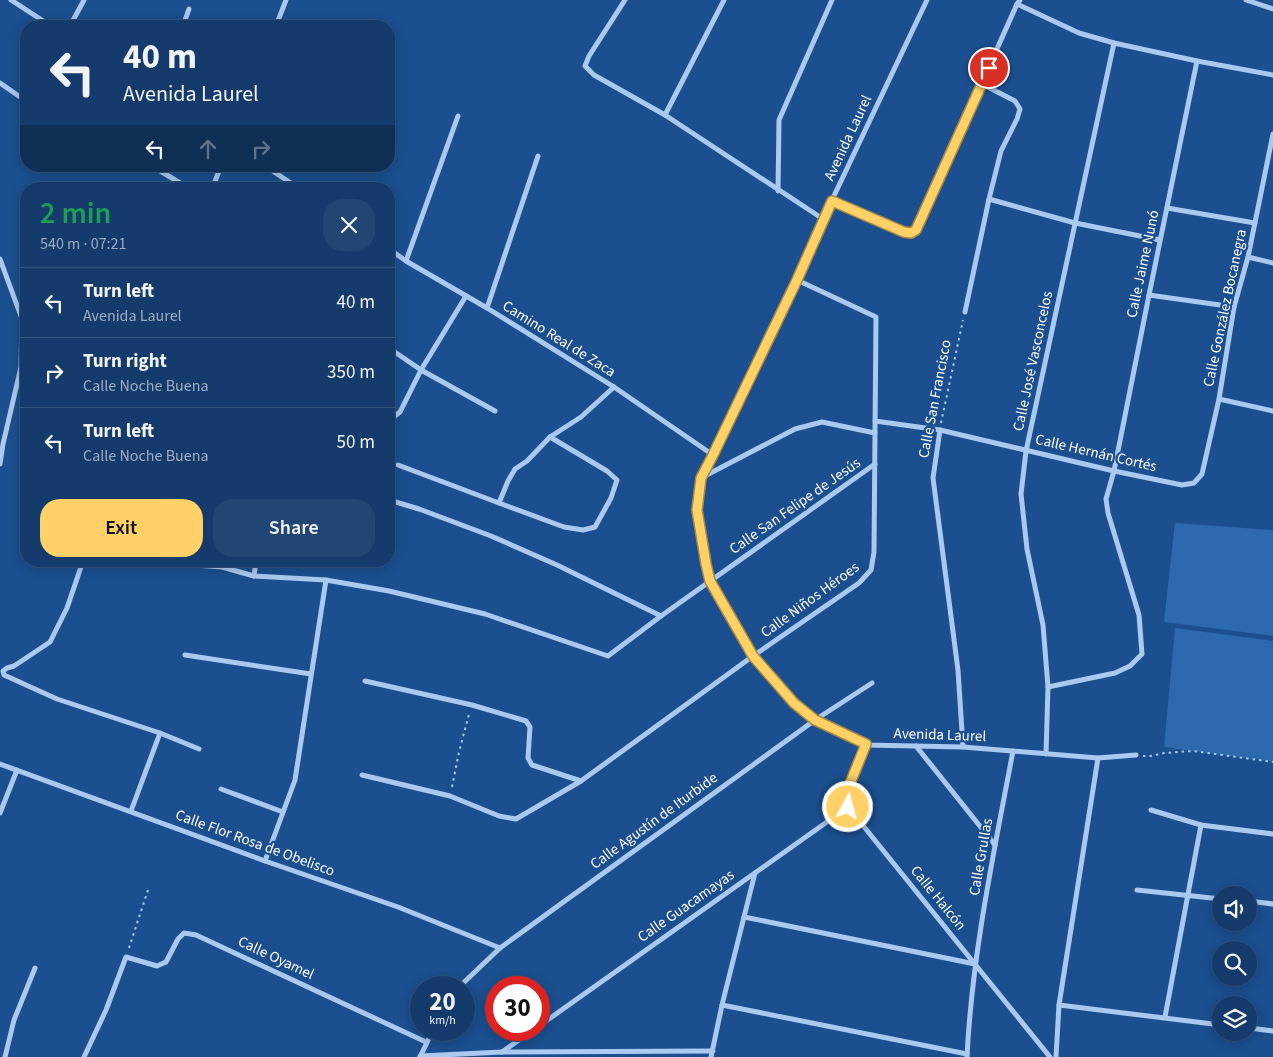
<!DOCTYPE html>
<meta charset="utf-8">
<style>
:root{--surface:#143b6b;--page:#214673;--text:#f1f3f6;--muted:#9dadc1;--line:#33557e;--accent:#ffd166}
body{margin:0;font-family:"Source Sans 3",sans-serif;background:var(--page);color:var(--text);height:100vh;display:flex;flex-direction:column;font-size:19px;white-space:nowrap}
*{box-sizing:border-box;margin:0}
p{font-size:16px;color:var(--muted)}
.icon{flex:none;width:28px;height:28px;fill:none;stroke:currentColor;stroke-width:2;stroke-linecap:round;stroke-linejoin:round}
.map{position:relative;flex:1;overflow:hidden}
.sheet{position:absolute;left:20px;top:182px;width:375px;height:385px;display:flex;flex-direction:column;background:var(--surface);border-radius:20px;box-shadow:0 2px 12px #0003,0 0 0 1px var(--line)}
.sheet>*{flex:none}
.guide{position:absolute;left:20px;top:20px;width:375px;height:152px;border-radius:20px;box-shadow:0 2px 12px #0003,0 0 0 1px var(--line);background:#143b6b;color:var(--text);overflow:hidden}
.tools{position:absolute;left:1212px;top:886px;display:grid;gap:10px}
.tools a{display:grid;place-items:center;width:45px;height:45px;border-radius:50%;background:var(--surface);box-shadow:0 2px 12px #0003,0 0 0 1px var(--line);font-size:25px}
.speed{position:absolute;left:410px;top:976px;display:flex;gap:10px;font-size:25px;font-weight:700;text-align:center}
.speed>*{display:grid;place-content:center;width:65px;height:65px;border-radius:50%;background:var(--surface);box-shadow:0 2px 12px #0003,0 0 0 1px var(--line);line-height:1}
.speed small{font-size:12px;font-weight:400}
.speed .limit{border:8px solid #d22;background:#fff;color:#111}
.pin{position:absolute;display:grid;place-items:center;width:42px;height:42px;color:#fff;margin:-21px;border:2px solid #fff;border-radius:50%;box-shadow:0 1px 5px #0007}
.me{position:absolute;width:55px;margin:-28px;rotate:7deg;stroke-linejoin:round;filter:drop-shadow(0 0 4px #0008)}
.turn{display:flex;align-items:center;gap:18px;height:105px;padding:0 20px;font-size:22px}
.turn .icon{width:65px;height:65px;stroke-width:2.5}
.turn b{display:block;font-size:35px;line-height:42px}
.lanes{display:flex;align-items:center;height:48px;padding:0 20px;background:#0003;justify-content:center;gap:25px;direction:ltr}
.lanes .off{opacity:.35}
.round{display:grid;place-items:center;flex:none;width:52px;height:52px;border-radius:20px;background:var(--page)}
.headline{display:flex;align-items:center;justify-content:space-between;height:85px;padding:0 20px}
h1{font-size:30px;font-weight:600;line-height:38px;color:#1e9e55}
.action{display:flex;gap:10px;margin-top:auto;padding:10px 20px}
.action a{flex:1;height:58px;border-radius:20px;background:var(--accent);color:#111;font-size:20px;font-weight:600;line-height:58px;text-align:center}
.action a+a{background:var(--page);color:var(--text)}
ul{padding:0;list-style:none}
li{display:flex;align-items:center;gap:15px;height:70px;padding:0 20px;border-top:1px solid var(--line)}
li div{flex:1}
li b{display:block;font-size:19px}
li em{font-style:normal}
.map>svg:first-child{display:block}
.green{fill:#2e69ad}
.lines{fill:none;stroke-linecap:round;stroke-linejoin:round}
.path{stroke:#a9c9ee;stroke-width:2;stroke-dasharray:2.5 4;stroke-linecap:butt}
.minor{stroke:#a9c9ee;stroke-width:5}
.route-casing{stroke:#a68842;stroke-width:12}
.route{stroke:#ffd166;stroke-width:9}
.labels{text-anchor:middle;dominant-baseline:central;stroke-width:4.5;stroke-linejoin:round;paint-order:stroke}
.street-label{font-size:15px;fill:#fff;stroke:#1b4f8f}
</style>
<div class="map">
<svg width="1273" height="1057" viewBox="0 0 1273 1057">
<rect width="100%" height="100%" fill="#1b4f8f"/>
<g class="green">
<polygon points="1175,523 1273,530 1273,636 1164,622"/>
<polygon points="1175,628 1273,641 1273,762 1164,747"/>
</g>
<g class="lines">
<g class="path">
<polyline points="941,423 963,320"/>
<polyline points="1143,756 1151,756 1164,753 1193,751 1273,762"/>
<polyline points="452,787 459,752 469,714"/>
<polyline points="129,948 148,890"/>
</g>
<g class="minor">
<polyline points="11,0 51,26"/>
<polyline points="625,0 589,56 585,66 594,75 665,115 823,219"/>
<polyline points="927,0 823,219 797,280 713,455 701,478 697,510 706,564 710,581 753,656 794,703 815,720 866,745 963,747 1098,758 1136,755"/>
<polyline points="1246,0 1273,9"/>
<polyline points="1017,4 1079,33 1114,43 1197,61 1273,75"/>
<polyline points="70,26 84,0"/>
<polyline points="183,26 189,9"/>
<polyline points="276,26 286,0"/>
<polyline points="0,83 26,101"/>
<polyline points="665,115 724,0"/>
<polyline points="152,166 190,189"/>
<polyline points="265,166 300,189"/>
<polyline points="212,189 221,166"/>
<polyline points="778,191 779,120 832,0"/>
<polyline points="989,199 1075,223 1160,240"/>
<polyline points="832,201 904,232 911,233 916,230 1017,4 1020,0"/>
<polyline points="1167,208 1255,223"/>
<polyline points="389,249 406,261 487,308 614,387 713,455"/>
<polyline points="1248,257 1273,263"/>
<polyline points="0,259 22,319 21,367 3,444 0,464"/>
<polyline points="406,261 458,116"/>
<polyline points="1149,295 1234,307"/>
<polyline points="487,308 538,156"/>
<polyline points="965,312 989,199 1001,151 1017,119 1020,109 1015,101 982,84"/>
<polyline points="389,348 421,370 495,411"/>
<polyline points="1219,399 1273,411"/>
<polyline points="389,420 391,419 400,412 421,370 466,296"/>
<polyline points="875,421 940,430 1114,471 1182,485 1194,483 1202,474 1219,399 1234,307 1248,257 1273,134"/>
<polyline points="940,430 933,478 958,670 963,747"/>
<polyline points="398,465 499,503 508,481 515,469 527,461 550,437 581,417 614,387"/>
<polyline points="701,478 795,429 822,422 875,433"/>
<polyline points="389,500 419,509 491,536 557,565 661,616"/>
<polyline points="499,503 564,527 583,530 595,527 611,498 617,480 607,471 550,437"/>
<polyline points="83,561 67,608 50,642 14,666 7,668 3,671 4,675 57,699 160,733 199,749"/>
<polyline points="156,561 165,563 222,567 254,576 326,580 389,591 485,614 608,656 661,616 875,464"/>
<polyline points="254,576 256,561"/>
<polyline points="185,655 311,674"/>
<polyline points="365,681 472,705 526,721 530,727 528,758 532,765 581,781"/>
<polyline points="1048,687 1115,673 1130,666 1142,654 1139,615 1108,513 1106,499 1114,471 1149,295 1197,61"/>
<polyline points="866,745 847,791 848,807 1050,1057"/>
<polyline points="916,746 995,845"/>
<polyline points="1046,754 1048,687 1043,625 1027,549 1021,494 1026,451 1114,43"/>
<polyline points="0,764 265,861 398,907 500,948"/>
<polyline points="362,775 450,796 499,816 516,819 581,781 753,656 859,583 871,570 874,552 876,317 797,280"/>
<polyline points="221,789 283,812"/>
<polyline points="1151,810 1201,825 1273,834"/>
<polyline points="131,811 160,733"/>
<polyline points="0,813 17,770"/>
<polyline points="265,861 295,780 326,580"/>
<polyline points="1137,890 1221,899"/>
<polyline points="1249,901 1273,904"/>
<polyline points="744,917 975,964"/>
<polyline points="458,988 500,948 815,720 872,683"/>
<polyline points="722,1005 967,1054"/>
<polyline points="1059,1005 1221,1025"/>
<polyline points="1165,1017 1201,825"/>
<polyline points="539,1026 848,807"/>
<polyline points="1249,1028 1273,1031"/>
<polyline points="502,1052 533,1030"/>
<polyline points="420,1056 502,1052 713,1051"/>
<polyline points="5,1057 14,1020 35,968"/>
<polyline points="84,1057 106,1010 126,957 157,966 166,962 178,939 184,933 196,935 426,1042"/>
<polyline points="420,1057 433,1030"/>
<polyline points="711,1057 722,1005 755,873"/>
<path d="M967 1057C972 954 994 852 1013 751"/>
<polyline points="1056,1057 1059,1005 1098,758"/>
</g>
</g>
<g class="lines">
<g class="route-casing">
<polyline id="route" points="848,807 847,791 866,744 815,720 794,703 753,656 710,581 706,564 697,510 701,478 713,455 797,280 832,201 904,232 911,233 916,230 989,68"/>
</g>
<use href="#route" class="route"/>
</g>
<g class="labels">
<g class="street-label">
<text transform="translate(848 138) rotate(-65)">Avenida Laurel</text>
<text transform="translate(1143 264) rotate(-78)">Calle Jaime Nunó</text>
<text transform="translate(1225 308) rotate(-78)">Calle González Bocanegra</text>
<text transform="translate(559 339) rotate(32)">Camino Real de Zaca</text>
<text transform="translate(1033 361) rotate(-78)">Calle José Vasconcelos</text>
<text transform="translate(935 399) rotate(-79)">Calle San Francisco</text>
<text transform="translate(1096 453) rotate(13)">Calle Hernán Cortés</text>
<text transform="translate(795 506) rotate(-35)">Calle San Felipe de Jesús</text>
<text transform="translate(810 600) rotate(-36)">Calle Niños Héroes</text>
<text transform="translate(940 735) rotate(2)">Avenida Laurel</text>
<text transform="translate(654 821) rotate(-36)">Calle Agustín de Iturbide</text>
<text transform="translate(255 843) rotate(20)">Calle Flor Rosa de Obelisco</text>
<text transform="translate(981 857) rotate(-80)">Calle Grullas</text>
<text transform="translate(938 898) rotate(51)">Calle Halcón</text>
<text transform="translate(686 906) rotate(-35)">Calle Guacamayas</text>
<text transform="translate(276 958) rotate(25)">Calle Oyamel</text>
</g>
</g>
</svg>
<div class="tools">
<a><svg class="icon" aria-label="sound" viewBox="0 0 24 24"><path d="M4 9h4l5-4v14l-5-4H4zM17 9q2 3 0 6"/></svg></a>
<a><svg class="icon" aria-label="search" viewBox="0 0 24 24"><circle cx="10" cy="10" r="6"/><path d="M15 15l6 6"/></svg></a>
<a><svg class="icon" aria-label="layers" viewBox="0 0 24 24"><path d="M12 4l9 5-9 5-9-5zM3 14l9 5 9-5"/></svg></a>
</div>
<div class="speed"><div>20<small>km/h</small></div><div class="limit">30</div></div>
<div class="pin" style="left:989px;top:68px;background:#d93025"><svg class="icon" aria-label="arrive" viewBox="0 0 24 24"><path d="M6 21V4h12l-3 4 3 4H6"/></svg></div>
<svg class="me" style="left:848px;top:807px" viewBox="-20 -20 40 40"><circle r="17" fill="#ffd166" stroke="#fff" stroke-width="3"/><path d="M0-11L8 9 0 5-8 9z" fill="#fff"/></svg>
<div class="guide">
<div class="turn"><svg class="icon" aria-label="left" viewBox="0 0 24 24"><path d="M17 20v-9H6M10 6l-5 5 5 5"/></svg><div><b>40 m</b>Avenida Laurel</div></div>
<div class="lanes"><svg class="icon" aria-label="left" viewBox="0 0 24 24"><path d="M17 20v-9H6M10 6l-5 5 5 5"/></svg><svg class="icon off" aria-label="ahead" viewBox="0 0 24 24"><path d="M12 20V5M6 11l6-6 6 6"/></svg><svg class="icon off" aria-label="right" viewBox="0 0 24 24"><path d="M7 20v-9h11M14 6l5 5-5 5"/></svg></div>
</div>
<section class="sheet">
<div class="headline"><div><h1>2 min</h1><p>540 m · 07:21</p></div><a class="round"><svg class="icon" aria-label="close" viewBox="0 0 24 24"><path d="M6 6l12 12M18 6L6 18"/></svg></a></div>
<ul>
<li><svg class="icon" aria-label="left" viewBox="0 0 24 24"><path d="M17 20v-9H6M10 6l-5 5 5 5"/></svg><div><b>Turn left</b><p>Avenida Laurel</p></div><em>40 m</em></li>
<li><svg class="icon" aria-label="right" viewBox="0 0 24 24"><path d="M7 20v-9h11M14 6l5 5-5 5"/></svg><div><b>Turn right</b><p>Calle Noche Buena</p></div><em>350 m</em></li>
<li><svg class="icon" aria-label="left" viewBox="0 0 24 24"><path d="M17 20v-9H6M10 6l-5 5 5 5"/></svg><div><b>Turn left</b><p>Calle Noche Buena</p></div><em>50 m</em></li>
</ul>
<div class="action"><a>Exit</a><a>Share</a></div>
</section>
</div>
